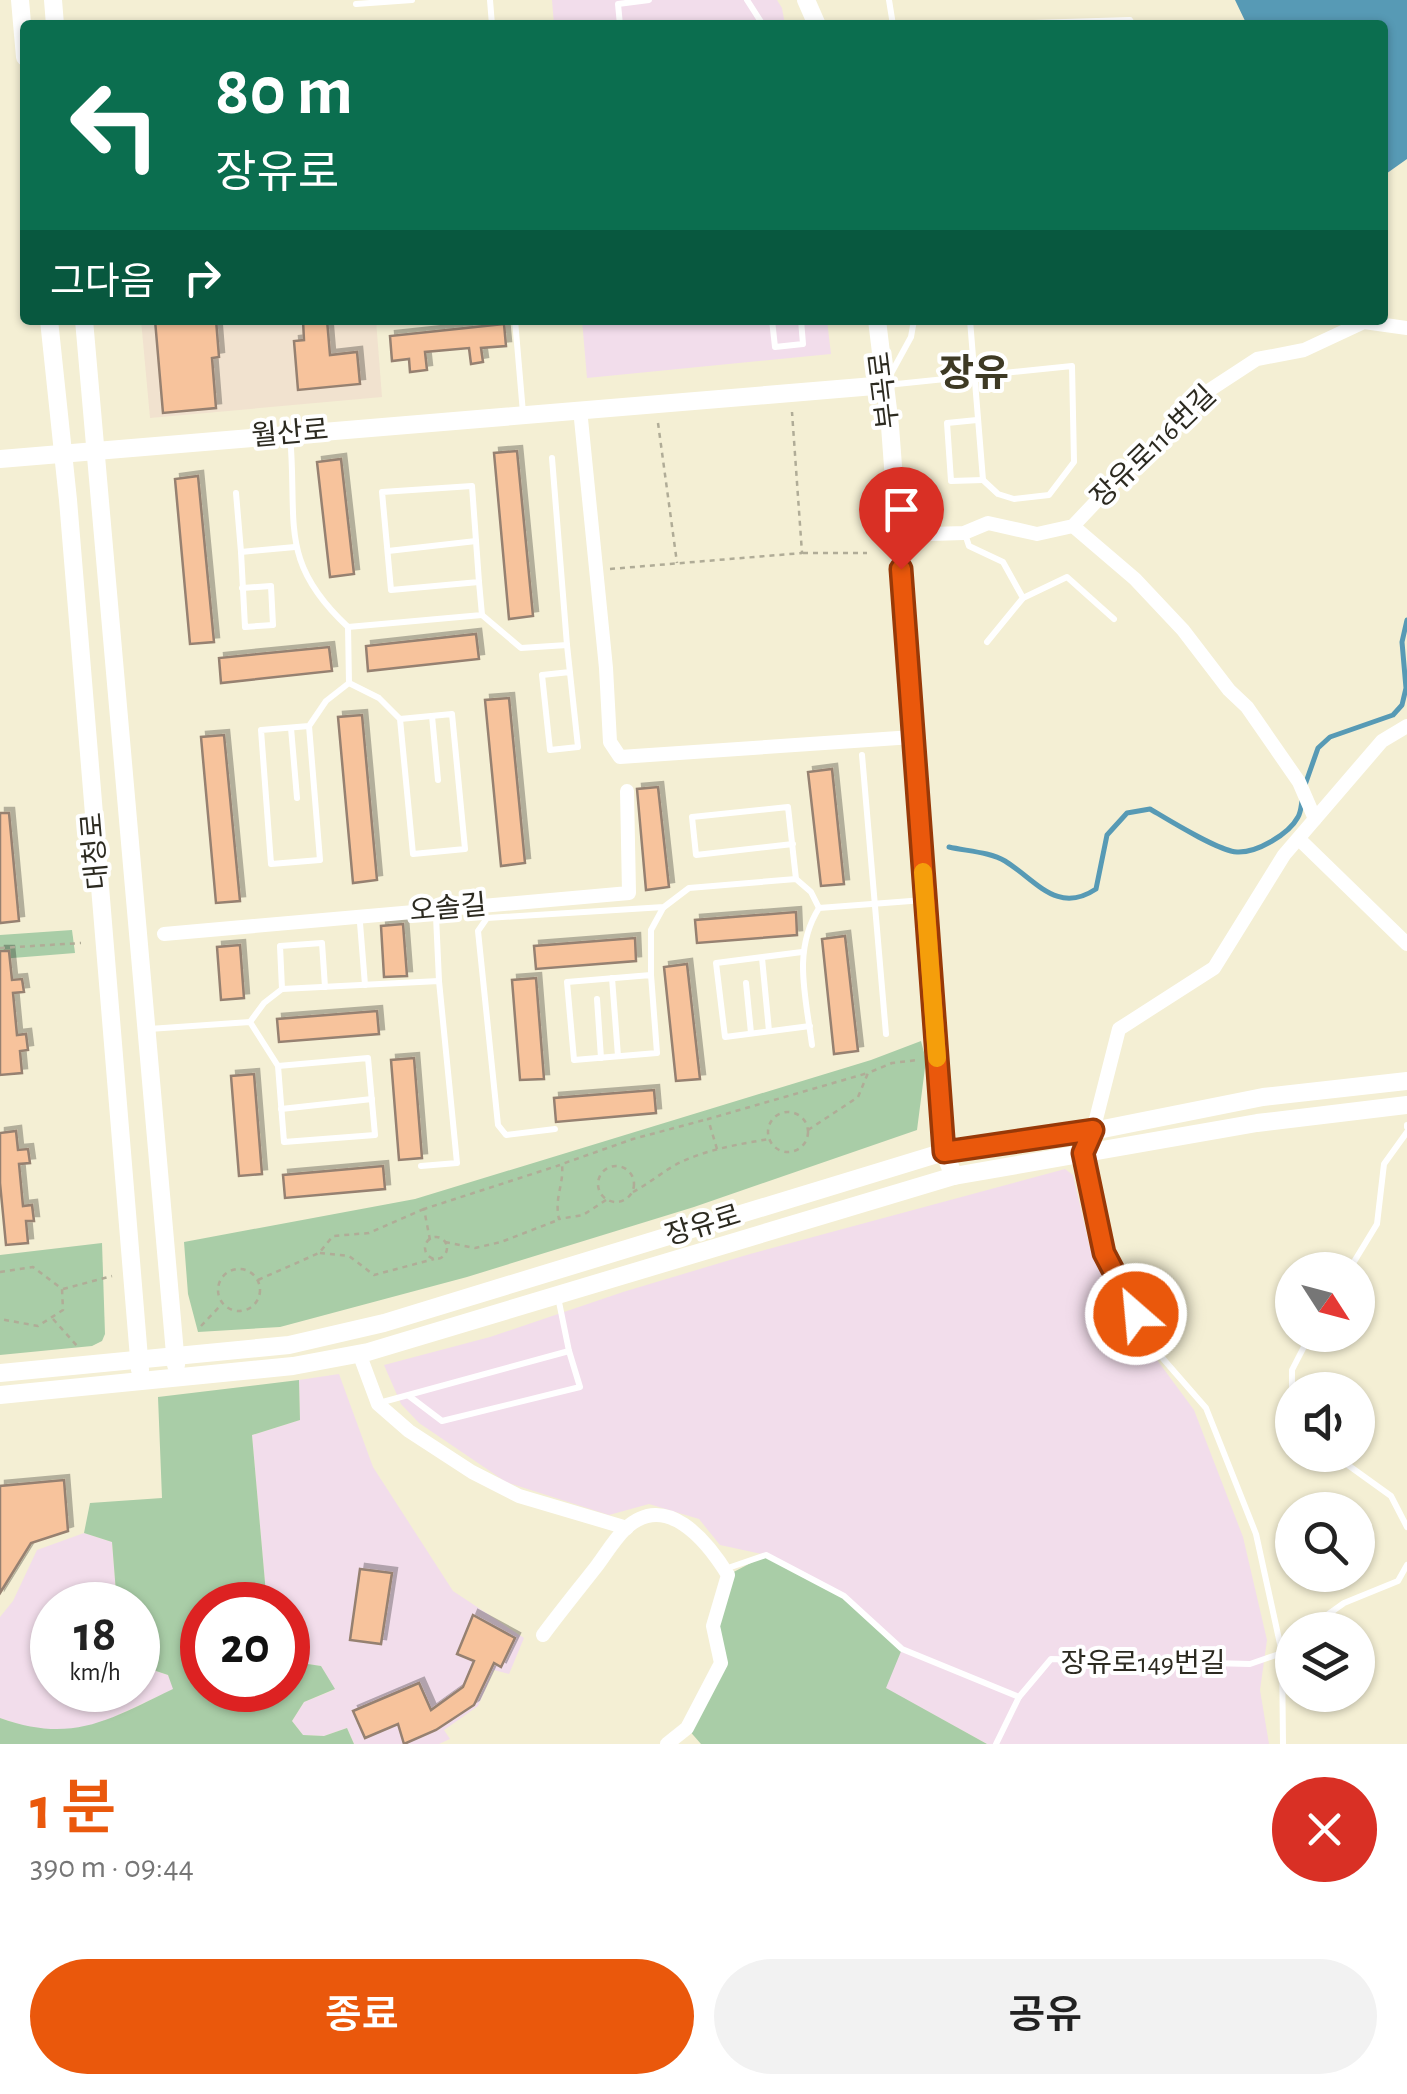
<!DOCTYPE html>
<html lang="ko">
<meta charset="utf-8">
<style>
:root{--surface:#fff;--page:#f2f2f2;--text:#222;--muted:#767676;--accent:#ea580c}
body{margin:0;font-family:"Alegreya Sans","Noto Sans KR",sans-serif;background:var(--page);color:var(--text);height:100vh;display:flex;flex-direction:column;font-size:38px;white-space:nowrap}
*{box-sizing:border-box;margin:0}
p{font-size:32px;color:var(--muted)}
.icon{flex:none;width:55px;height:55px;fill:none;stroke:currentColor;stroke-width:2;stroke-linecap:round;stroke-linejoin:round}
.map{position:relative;height:1744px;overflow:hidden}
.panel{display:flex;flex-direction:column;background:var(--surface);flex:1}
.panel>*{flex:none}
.banner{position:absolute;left:20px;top:20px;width:1368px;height:305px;border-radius:10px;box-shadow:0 2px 8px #0004;background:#0b6e4f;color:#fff;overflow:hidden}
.needle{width:65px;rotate:126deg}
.buttons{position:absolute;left:1275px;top:1252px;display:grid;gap:20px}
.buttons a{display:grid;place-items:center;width:100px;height:100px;border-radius:50%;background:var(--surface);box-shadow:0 2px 8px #0004;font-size:50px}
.speed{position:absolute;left:30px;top:1582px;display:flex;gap:20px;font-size:50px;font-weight:700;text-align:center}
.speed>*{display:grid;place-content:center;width:130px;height:130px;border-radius:50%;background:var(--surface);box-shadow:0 2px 8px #0004;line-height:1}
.speed small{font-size:25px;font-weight:400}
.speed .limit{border:15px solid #d22;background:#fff;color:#111}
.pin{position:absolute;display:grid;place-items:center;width:85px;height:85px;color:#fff;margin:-102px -42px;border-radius:50% 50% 50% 0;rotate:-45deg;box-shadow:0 0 10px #0007}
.pin .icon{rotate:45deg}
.me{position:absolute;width:110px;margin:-55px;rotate:333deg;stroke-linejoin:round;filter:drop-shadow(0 0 8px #0008)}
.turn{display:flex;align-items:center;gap:35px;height:210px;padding:0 30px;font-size:45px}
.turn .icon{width:130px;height:130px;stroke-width:2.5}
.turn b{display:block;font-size:70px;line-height:85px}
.then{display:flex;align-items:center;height:95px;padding:0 30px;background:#0003;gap:20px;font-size:38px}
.round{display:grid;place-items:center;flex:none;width:105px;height:105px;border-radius:52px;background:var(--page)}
.summary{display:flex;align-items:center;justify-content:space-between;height:170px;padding:0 30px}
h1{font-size:60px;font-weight:600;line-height:75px;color:var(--accent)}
.button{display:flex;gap:20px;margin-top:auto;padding:20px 30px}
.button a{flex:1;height:115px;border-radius:60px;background:var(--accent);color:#fff;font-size:40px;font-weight:600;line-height:115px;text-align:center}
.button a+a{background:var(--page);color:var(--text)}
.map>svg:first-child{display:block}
.industrial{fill:#f2ddeb}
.education{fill:#f1e2cf}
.green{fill:#a9cda7}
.water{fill:#579ab5}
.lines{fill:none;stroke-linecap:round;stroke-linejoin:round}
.stream{stroke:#579ab5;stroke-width:5}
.building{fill:#f7c39c;stroke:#968171;stroke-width:2.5;filter:url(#shadow)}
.path{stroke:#b0ac97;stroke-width:2.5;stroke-dasharray:5 5;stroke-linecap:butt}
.service{stroke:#fff;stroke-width:6}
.minor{stroke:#fff;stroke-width:14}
.tertiary{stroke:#fff;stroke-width:18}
.secondary{stroke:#fff;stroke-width:18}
.route-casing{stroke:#983908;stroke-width:25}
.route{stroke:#ea580c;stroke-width:18}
.slow{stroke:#f59e0b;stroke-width:18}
.labels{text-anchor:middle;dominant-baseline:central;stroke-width:8;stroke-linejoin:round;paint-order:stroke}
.street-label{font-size:28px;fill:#2c2a20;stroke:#fff}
.district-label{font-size:38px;font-weight:bold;fill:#3e3a24;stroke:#fff}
</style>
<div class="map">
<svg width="1407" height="1744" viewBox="0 0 1407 1744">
<defs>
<filter id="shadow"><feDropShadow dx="5" dy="-5" stdDeviation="0" flood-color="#0004"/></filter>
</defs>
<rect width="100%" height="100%" fill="#f4efd4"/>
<g class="industrial">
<polygon points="552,0 777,0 782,8 785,25 554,25"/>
<polygon points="582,320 827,320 831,354 587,378"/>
<polygon points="1065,1169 1073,1175 1090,1248 1146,1345 1194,1410 1243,1537 1267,1640 1260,1690 1269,1744 987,1744 885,1688 766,1555 720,1545 699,1519 649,1504 609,1515 506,1482 419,1423 401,1404 384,1365 490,1337 623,1292 750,1254"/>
<polygon points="339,1374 373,1467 453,1591 524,1638 509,1674 494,1670 478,1706 444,1730 450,1739 439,1744 354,1744 347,1728 324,1736 303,1735 292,1721 304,1702 334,1690 321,1666 288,1661 288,1605 267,1605 252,1435 300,1420 299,1380"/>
<polygon points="84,1533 112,1542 117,1605 52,1605 52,1690 138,1690 138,1665 168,1675 174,1689 84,1731 39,1731 0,1718 0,1617 13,1601 37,1550"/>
</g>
<polygon class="education" points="141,320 376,320 382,397 150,418"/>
<g class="green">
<polygon points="72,930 75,953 0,959 0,935"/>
<polygon points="921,1041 926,1060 917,1130 694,1207 467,1277 280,1327 198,1332 188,1294 184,1242 415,1199 871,1060"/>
<polygon points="102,1243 105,1334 102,1341 92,1346 0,1355 0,1255"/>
<path d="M299 1380 300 1420 252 1435 267 1605H202V1690H288V1661L321 1666 335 1689 304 1702 292 1721 303 1735 324 1736 347 1728 354 1744H0V1718C73 1744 108 1720 173 1689L168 1675 138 1665V1605H117L112 1542 84 1533 90 1503 162 1498 158 1397Z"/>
<polygon points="766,1555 844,1596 902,1649 886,1688 987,1744 701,1744 687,1728 721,1663 713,1626 728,1575"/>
</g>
<polygon class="water" points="1235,0 1407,0 1407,159 1383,176 1382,25 1247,25"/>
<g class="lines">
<g class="stream">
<polyline points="1305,785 1318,748 1330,737 1393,715 1402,705 1406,688 1402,642 1407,620"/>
<path d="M949 847C966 851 990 852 1005 861 1036 880 1057 915 1096 889L1107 835 1127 813 1150 809C1167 819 1218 851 1237 852 1257 853 1289 834 1298 817 1301 812 1301 806 1302 801"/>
</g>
</g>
<g class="building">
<polygon points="155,320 216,320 219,357 212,358 216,408 163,413"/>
<polygon points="303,320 327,320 330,355 357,352 360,384 298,390 294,341 304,340"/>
<polygon points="504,324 506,346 481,348 483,362 471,364 469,348 425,352 427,370 410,372 409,359 392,361 390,336"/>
<polygon points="517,451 533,616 509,619 494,453"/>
<polygon points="341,459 354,574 330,577 317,462"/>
<polygon points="198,476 214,642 190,644 175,479"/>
<polygon points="476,634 479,659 368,671 366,646"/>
<polygon points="329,647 332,671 221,683 219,658"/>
<polygon points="509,698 525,863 501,866 485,700"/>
<polygon points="362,715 377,880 353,883 338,717"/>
<polygon points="224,735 240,901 216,903 201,737"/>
<polygon points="832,769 844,884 821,886 808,772"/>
<polygon points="658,787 669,887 646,890 637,789"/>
<polygon points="0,813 9,813 19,921 0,923"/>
<polygon points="796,912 797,935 697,943 695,920"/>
<polygon points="403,924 407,976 384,977 381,926"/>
<polygon points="845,936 858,1051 834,1054 822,939"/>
<polygon points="635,938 636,961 536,969 534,946"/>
<polygon points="240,945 244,998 221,1000 217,947"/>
<polygon points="0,951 9,951 12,980 22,979 24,992 13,993 17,1035 26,1034 28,1050 20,1051 22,1073 0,1075"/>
<polygon points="687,964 700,1079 676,1081 664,967"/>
<polygon points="536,978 544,1079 520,1080 512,980"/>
<polygon points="377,1011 379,1034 279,1042 277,1019"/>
<polygon points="414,1058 422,1158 399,1160 391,1060"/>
<polygon points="254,1074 262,1174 239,1176 231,1076"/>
<polygon points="654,1090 656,1113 556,1122 554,1098"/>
<polygon points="16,1131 18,1150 28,1149 30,1163 19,1164 23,1206 32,1205 34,1221 26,1221 28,1243 6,1245 0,1183 0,1133"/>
<polygon points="383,1166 385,1189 285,1198 283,1175"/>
<polygon points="64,1480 68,1531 31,1543 0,1593 0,1486"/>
<polygon points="360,1569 392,1573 381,1644 350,1640"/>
<polygon points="473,1615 515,1638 501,1667 494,1663 474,1705 436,1730 404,1744 398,1724 365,1738 353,1711 419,1683 431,1710 463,1687 474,1661 457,1654"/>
</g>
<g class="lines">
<g class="path">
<polyline points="658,423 677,563"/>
<polyline points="803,553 867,553"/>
<polyline points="610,569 802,553 792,412"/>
<polyline points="0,948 81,943"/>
<circle cx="788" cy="1132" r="20"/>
<polyline points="808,1130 858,1097 868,1073 892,1063 918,1060"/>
<polyline points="717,1149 708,1119 868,1073"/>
<circle cx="616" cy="1184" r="18"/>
<path d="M633 1192C650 1183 666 1169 681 1162 709 1149 740 1144 769 1139"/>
<path d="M606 1200 583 1215 559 1219C554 1197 564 1186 562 1164L633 1139 708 1119"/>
<circle cx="436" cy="1248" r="11"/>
<polyline points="430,1240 424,1209 560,1165"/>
<polyline points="445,1242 475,1248 501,1242 558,1220"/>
<polyline points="320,1253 349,1256 374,1275 434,1259"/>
<circle cx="239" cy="1290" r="21"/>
<polyline points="0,1272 33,1267 62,1289 63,1310 38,1326 0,1319"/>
<polyline points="258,1280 319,1253 333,1236 369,1233 424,1209"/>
<polyline points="63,1289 112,1276"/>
<polyline points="53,1319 78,1347"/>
<polyline points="201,1326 221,1305"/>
</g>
<g class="service">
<polyline points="490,0 492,25"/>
<polyline points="747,0 763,25"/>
<polyline points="889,0 893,25"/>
<polyline points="356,4 412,0"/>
<polyline points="620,25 618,4 649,0"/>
<polyline points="967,25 1130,20 1133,25"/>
<polyline points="515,320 523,413"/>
<polyline points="772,320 775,347 803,344 801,320"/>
<polyline points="888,379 911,337 914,320"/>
<polyline points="887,385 1072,366 1074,462 1049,495 1014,499 998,494 983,480 970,320"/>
<polyline points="977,420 947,423 951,481 983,480"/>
<path d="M290 435C298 522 277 561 348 627L482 615 479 582"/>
<polygon points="472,486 479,582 391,590 382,492"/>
<polyline points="236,493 241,552 295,547"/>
<polyline points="965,534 969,546 1003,562 1023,598 987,642"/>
<polyline points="388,551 476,541"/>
<polyline points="241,552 245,627 273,625 271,586 242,588"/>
<polyline points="1023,598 1067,577 1114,619"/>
<polyline points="482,615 521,648 567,645 552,458"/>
<polyline points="567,645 578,747 550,750 542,675 570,672"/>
<polyline points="349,683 379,698 400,719 413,854 465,849 452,714 400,719"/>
<polyline points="432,716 438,780"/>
<polyline points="309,726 320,860 271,864 261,730 309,726 326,701 349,683 348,627"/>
<polyline points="291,728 297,798"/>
<polyline points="862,755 886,1034"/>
<polyline points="793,844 696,855 692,817 788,807 796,879"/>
<polyline points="436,916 439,981"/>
<polyline points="360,923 365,985"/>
<polyline points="802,952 716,963 725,1037 810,1026"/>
<polyline points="762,958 769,1031"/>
<polyline points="651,975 657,1053 574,1060 567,982 651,975 651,930 663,908"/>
<polyline points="612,978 618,1056"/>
<polyline points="746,983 751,1033"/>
<polyline points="282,989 280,946 322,943 325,987"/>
<polyline points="597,999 601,1058"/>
<polyline points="250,1022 264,1003 282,989 439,981 457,1163 421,1166"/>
<polyline points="149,1029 250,1022 278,1066 284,1142 375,1135 368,1058 278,1066"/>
<path d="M812 1045C806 997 792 951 819 908"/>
<polyline points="281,1109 372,1099"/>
<polyline points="1407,1125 1407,1127"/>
<polyline points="555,1129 506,1135 498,1125 478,931 487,918 664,907 689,888 796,879 811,892 819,908 924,900"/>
<polyline points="1084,1155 1104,1253 1151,1345 1206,1408 1256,1534 1282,1653 1283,1744"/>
<polyline points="1349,1270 1377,1224 1384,1164 1407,1132"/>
<polyline points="409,1396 442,1421 580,1387 569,1351"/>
<polyline points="379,1403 569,1351 558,1297"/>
<polyline points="1292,1427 1292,1370 1310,1335"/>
<polyline points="1334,1455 1391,1496 1407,1527"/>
<polyline points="725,1569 766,1555 844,1596 902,1649 1019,1697 1051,1659 1250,1664 1282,1653"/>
<polyline points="1306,1630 1344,1603 1398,1581 1407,1565"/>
<polyline points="996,1744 1019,1697"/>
</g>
<g class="minor">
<polyline points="580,409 606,668 610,742 620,757 913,737"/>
<polyline points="1073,526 1135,579 1183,630 1229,690 1247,707 1299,782 1315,819"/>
<polyline points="898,535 964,533 988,523 1037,534 1073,526 1125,471 1163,443 1202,395 1257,359 1304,350 1364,322 1407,328"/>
<polyline points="1300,840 1407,944"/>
<polyline points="164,934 629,893 627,791"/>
<polyline points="1093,1131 1119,1029 1214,968 1284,855 1382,741 1407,726"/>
<polyline points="359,1353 378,1404 409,1431 472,1472 519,1496 627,1528"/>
<path d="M543 1635C560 1612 578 1590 596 1567 605 1555 614 1540 625 1529 666 1490 707 1541 728 1575L713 1626 721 1663 687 1728 667 1744"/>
</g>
<g class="tertiary">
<polyline points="806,0 817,25"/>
<polyline points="877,320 890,426 944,1152 954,1176"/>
<polyline points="0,459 886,385"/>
</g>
<g class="secondary">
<polyline points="20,0 25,57"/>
<polyline points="53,0 55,25"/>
<polyline points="49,320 68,500 140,1370"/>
<polyline points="84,320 176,1365"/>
<polyline points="0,1373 289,1345 384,1323 944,1152 1093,1131 1263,1097 1407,1081"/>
<polyline points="0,1395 293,1366 368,1352 954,1176 1257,1123 1407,1105"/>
</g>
</g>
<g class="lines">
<g class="route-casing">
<polyline id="route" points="901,569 944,1152 1093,1130 1083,1153 1104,1253 1136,1314"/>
</g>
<use href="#route" class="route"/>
<polyline class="slow" points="923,872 937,1058"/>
</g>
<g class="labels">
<g class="street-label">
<text transform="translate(885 390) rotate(-97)">부곡로</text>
<text transform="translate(290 434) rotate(-5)">월산로</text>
<text transform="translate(1154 447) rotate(-44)">장유로116번길</text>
<text transform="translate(96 851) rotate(-95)">대청로</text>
<text transform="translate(448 909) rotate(-5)">오솔길</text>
<text transform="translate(703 1226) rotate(-17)">장유로</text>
<text x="1143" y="1664">장유로149번길</text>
</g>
<g class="district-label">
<text x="974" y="375">장유</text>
</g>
</g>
</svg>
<div class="buttons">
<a><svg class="needle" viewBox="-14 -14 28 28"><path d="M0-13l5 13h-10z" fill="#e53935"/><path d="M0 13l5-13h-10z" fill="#767676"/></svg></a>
<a><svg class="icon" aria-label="sound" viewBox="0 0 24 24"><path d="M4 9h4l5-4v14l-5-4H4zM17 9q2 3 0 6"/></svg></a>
<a><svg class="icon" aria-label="search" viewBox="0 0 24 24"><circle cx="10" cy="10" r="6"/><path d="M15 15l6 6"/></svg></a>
<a><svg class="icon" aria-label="layers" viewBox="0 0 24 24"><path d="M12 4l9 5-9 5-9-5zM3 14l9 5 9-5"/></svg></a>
</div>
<div class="speed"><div>18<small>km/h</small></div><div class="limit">20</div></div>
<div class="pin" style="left:901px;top:569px;background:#d93025"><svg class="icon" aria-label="arrive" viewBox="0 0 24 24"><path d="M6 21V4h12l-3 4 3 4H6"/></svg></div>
<svg class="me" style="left:1136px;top:1314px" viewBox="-20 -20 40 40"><circle r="17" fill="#ea580c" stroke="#fff" stroke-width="3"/><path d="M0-11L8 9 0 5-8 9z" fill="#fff"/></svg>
<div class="banner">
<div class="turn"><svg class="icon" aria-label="left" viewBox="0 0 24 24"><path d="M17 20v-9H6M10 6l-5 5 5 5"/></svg><div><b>80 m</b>장유로</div></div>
<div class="then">그다음<svg class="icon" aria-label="right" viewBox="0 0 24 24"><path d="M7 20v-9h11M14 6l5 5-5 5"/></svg></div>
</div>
</div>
<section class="panel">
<div class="summary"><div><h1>1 분</h1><p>390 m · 09:44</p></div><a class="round" style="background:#d93025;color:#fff"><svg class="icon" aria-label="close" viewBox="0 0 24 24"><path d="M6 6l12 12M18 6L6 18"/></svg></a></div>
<div class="button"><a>종료</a><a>공유</a></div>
</section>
